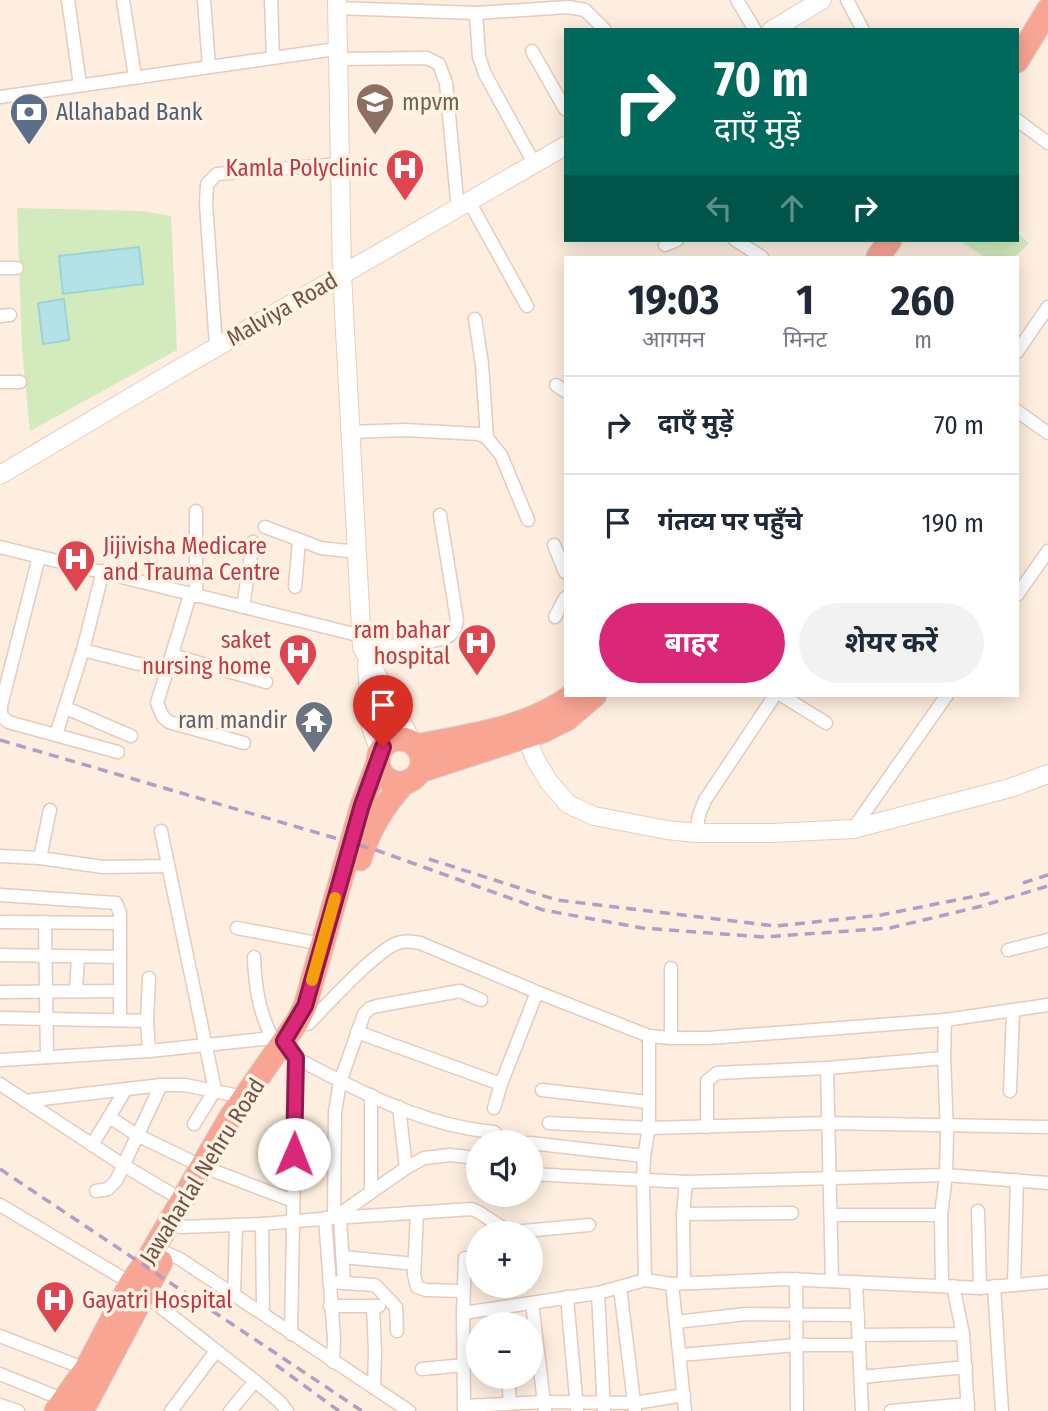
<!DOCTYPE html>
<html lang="hi">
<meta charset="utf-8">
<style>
:root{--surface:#fff;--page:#f2f2f3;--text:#1f2937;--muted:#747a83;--line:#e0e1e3;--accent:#db2777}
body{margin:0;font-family:"Fira Sans Condensed","Noto Sans Devanagari",sans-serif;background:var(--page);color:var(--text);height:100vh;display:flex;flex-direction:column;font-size:26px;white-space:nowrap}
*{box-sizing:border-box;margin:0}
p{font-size:23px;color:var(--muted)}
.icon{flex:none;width:38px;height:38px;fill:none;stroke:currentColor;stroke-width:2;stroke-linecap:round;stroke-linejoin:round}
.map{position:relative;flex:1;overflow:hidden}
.panel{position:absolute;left:564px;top:256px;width:455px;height:441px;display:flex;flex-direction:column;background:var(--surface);border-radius:0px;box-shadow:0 4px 18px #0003}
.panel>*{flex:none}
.guide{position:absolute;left:564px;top:28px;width:455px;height:214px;border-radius:0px;box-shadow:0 4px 18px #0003;background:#00695c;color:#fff;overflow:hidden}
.fabs{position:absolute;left:466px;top:1130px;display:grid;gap:14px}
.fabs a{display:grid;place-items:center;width:77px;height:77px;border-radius:50%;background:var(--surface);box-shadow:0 4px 18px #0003;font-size:35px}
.pin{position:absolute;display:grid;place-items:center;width:60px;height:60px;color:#fff;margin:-72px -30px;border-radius:50% 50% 50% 0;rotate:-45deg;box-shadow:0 0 7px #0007}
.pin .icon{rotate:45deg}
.me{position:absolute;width:77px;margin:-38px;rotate:1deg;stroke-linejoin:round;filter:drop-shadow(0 0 5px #0008)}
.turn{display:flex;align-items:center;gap:24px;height:147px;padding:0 35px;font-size:32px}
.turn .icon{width:91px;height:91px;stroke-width:2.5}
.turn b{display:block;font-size:49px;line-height:60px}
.lanes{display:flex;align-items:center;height:66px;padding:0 35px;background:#0003;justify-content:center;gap:35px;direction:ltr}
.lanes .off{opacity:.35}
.eta{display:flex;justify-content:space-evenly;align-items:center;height:119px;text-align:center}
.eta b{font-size:42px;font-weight:700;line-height:49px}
.primary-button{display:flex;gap:14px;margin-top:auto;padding:14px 35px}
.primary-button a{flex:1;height:80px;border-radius:42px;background:var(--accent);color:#fff;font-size:28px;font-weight:700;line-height:80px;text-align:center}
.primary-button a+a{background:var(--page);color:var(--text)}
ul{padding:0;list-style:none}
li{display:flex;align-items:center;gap:21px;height:98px;padding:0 35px;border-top:2px solid var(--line)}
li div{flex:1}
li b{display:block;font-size:26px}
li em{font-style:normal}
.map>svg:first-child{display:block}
.green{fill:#d3eabd}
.water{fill:#b3e3e6;stroke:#99d4d8;stroke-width:2}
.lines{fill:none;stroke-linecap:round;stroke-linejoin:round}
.street-casing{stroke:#e3cbbe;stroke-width:15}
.secondary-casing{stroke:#e8ccba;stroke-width:20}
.highway-casing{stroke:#d8cfcb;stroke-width:25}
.street{stroke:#fff;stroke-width:12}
.secondary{stroke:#fff;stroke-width:18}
.highway{stroke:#f9a593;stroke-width:23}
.rail{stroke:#b09ec5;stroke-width:3.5;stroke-dasharray:10 7;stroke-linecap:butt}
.route-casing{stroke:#8e194d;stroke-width:18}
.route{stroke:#db2777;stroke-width:12}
.slow{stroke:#f59e0b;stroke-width:12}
.labels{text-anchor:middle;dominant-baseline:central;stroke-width:7;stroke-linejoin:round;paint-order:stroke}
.education-label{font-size:23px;fill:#785e54;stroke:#fff3e5;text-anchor:start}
.service-label{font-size:23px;fill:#4e5e75;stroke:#fff3e5;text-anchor:start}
.health-label{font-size:23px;fill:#be3a42;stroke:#fff3e5;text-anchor:end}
.street-label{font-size:23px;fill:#735246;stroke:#fff3e5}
.worship-label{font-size:23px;fill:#5b616d;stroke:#fff3e5;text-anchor:end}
</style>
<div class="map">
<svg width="1048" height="1411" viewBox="0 0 1048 1411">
<rect width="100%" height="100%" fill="#fdeedf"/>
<g class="green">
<polygon points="17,208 142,211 171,216 177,350 30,431 22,349"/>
<polygon points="1017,233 1029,243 1015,257 984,257 959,240 1017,240"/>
</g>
<g class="water">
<polygon points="139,247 143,284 63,294 59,256"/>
<polygon points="64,299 69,340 43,344 38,303"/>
</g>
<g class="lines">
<g class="street-casing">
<g id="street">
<polyline points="68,0 80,85"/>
<polyline points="123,0 135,77"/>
<polyline points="204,0 209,67"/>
<polyline points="271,0 273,58"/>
<polyline points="737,0 755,30"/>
<polyline points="847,0 863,30"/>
<polyline points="337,8 476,13 568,7 585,10 605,30"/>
<polyline points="476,13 479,57 485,74 535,165"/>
<polyline points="532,51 565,109"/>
<polyline points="337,59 427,58 439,64 446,83 458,210"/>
<polyline points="0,97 336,49"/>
<polyline points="1017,120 1048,143"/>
<polyline points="470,203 527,306"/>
<polyline points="735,240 762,257"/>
<polyline points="665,245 677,240"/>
<polyline points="0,268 17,268"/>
<polyline points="0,316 10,315"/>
<polyline points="475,319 482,364 487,438 501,455 528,520"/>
<polyline points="216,346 206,204 207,184 217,174 340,164"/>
<polyline points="1017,352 1048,307"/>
<polyline points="0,382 20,382"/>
<polyline points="556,385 565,391"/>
<polyline points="1017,411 1048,433"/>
<polyline points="350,432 405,430 479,434 487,438"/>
<polyline points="265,527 321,548 357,552"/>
<polyline points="554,545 565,572"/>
<polyline points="0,547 362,636"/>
<polyline points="39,557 1,706 1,715 8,722 118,752"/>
<polyline points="295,587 299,541"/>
<polyline points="190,595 157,703 163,717 169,722 244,743"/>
<polyline points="1017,595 1048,551"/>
<polyline points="196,596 196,511"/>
<polyline points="243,607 253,542"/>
<polyline points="555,617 565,598"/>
<path d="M362 647C381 646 437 645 450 635 455 631 456 626 457 620L440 515"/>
<polyline points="83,650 167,671"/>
<polyline points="172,655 266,682"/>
<polyline points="781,695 826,723"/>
<polyline points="66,708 131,736"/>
<polyline points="56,735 83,650 103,571"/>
<polyline points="853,829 947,695"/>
<polyline points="161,831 215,1090 194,1124"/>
<polyline points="696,833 699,815 705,800 775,695"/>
<polyline points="0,856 40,858 103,867 168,866"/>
<polyline points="40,858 50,810"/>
<polyline points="0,895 116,903 120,913 120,1020"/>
<polyline points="0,922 119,923"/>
<polyline points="45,922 47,1057"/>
<polyline points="237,928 322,944"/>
<polyline points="1008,950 1048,940"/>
<polyline points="0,955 120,957"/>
<path d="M254 957C255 987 259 1011 272 1038"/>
<polyline points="671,968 671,1038"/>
<polyline points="76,990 78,957"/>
<polyline points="0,992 120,991"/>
<path d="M481 1000 460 991 377 1006 370 1008 364 1014 340 1082 335 1112 334 1218 472 1209C487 1215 498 1228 513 1232L589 1225"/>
<polyline points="0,1018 147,1021 149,1051"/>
<polyline points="147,1021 149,978"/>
<path d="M308 1024C327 1005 376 950 398 943 405 940 413 942 420 943L537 992 649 1036 671 1038H709L945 1020 1048 1005"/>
<polyline points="357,1032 501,1084"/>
<path d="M296 1058C358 1091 424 1126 494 1132L501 1140 525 1143"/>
<polyline points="0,1060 149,1051 272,1038 284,1041 296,1058 291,1334"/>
<polyline points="827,1068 832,1281"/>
<polyline points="0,1084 123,1165 182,1200"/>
<polyline points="542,1090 648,1102"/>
<polyline points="1010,1091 1013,1011"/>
<polyline points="371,1095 371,1192"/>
<polyline points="25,1101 161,1085 185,1085 244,1097"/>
<polyline points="399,1107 406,1168"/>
<polyline points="494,1108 501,1084 537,992"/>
<polyline points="109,1117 137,1135 201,1166"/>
<polyline points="549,1123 649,1128 827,1123 1048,1127"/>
<polyline points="707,1127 707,1081 717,1073 827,1068 944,1058"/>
<polyline points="530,1143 644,1156"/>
<polyline points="92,1145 126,1089"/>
<polyline points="214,1171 293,1201"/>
<polyline points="530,1174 686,1182 946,1175 1048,1183"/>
<polyline points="96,1191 108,1189 116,1181 161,1085"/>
<polyline points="0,1205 131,1283"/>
<polyline points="978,1211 980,1288"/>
<polyline points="417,1213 414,1275 417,1287 426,1290 463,1291"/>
<polyline points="683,1214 792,1213"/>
<polyline points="831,1215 941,1215"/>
<polyline points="325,1218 334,1338 333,1362"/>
<polyline points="340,1218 344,1283"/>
<polyline points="262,1224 263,1308"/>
<polyline points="181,1227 262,1224 334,1218 406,1168 424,1158 450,1155 478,1158"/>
<polyline points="155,1248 180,1259 409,1411"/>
<polyline points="343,1257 415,1264"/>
<polyline points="796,1279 797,1411"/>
<polyline points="645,1280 643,1179 644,1156 649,1128 649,1036"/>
<polyline points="329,1282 375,1285 396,1307 397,1331"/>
<polyline points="856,1282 862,1411"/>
<polyline points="684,1283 683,1214 686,1182"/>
<polyline points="672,1284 685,1411"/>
<polyline points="1014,1285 1017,1180"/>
<polyline points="942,1286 941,1215 946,1175 947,1132 944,1058 945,1020"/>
<polyline points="994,1286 1002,1411"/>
<polyline points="620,1288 635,1410"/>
<polyline points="598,1293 604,1411"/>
<polyline points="144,1294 255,1381 280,1402 287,1411"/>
<polyline points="234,1296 236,1225"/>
<polyline points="567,1297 577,1409"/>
<polyline points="532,1303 545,1411"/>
<polyline points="330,1306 379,1306"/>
<polyline points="373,1306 375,1352 374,1388"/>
<polyline points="503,1308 504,1325"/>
<polyline points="463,1313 465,1258"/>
<polyline points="676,1322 746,1314 858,1315"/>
<polyline points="963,1334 968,1411"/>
<polyline points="859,1335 963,1334 953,1286"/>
<polyline points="0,1336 86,1369"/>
<polyline points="680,1355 796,1345 859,1345"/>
<polyline points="422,1369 464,1365"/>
<polyline points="0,1374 62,1399"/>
<polyline points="508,1377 510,1403"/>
<polyline points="861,1377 966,1367"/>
<polyline points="0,1405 18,1411"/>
<polyline points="465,1406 544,1402 635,1403 684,1395"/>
<polyline points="171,1411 216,1351"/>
<polyline points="230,1411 255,1381"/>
<polyline points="464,1411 463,1313 598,1293 645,1280 672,1284 784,1279 980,1288 1048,1282"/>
<polyline points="891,1411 968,1404"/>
</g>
</g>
<g class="secondary-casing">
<g id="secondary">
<polyline points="337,0 342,274 362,647 412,742"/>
<polyline points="772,30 822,0"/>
<polyline points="0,475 170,374 565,146"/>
<polyline points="367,664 371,727 380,752"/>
<polyline points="523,726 535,759 549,782 568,804 594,816 667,830 696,833 772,833 853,829 1010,788 1048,774"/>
</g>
</g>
<g class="highway-casing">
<g id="highway">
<polyline points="1017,61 1048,10"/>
<polyline points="878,257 890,240"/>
<circle cx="400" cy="761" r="22"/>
<path d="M416 746C471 735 527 729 573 695"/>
<polyline points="420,771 543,731 567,719 595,695"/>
<path d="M360 859C369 829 383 806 404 783"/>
<polyline points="56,1411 86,1369 131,1283 148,1259 230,1118 297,1022 305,1006 362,805 378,762"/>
<polyline points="82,1411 161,1262"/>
</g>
</g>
<use href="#street" class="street"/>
<use href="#secondary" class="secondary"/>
<use href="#highway" class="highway"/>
<g class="rail">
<polyline points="0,740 376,850 543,910 642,928 764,937 890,928 978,907 1048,886"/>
<polyline points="429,859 557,900 775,926 881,915 996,892"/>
<polyline points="1023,883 1048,875"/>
<polyline points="0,1169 362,1411"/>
<polyline points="276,1365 339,1411"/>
</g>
</g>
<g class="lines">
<g class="route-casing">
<polyline id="route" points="294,1154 296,1058 284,1041 305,1006 362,805 383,747"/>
</g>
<use href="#route" class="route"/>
<polyline class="slow" points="312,980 335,898"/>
</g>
<defs>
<g id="school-pin" transform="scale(2.0125)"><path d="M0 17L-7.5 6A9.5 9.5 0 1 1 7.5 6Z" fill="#8d6e63" stroke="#fff3e5"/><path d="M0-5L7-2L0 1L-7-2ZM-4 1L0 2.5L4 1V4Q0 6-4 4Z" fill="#fff"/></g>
<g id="bank-pin" transform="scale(2.0125)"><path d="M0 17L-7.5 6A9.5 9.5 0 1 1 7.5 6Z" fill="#5c6f8a" stroke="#fff3e5"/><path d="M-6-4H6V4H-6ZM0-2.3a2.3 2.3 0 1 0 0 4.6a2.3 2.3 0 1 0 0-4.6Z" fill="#fff"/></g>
<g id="hospital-pin" transform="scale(2.0125)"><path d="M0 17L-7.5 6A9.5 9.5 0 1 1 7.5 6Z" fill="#e0444e" stroke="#fff3e5"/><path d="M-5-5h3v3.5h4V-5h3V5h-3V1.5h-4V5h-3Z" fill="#fff"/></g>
<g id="temple-pin" transform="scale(2.0125)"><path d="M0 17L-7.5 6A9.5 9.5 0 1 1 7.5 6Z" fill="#6b7280" stroke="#fff3e5"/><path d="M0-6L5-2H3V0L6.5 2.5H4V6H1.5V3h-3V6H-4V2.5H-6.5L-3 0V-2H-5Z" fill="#fff"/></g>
</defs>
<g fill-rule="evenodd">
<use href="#school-pin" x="375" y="102"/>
<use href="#bank-pin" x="29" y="112"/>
<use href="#hospital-pin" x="405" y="168"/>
<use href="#hospital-pin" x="76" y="559"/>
<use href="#hospital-pin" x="477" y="643"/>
<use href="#hospital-pin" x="298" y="653"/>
<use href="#temple-pin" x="314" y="720"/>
<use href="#hospital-pin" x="55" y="1300"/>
</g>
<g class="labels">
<g class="education-label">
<text x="402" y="102">mpvm</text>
</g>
<g class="service-label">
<text x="56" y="112">Allahabad Bank</text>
</g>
<g class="health-label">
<text x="378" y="168">Kamla Polyclinic</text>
<text x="103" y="546" text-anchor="start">Jijivisha Medicare<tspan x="103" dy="26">and Trauma Centre</tspan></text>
<text x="450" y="630">ram bahar<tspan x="450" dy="26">hospital</tspan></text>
<text x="271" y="640">saket<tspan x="271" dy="26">nursing home</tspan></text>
<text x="82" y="1300" text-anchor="start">Gayatri Hospital</text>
</g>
<g class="street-label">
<text transform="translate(282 309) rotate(-30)">Malviya Road</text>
<text transform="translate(202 1171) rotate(-58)">Jawaharlal Nehru Road</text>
</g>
<g class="worship-label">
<text x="287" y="720">ram mandir</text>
</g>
</g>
</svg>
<div class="fabs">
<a><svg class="icon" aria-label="sound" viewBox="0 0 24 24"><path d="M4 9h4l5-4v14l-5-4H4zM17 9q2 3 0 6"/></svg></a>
<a>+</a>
<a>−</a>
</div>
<div class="pin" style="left:383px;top:747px;background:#d93025"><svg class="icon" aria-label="arrive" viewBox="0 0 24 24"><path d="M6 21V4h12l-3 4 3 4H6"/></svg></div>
<svg class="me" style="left:294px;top:1154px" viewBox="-20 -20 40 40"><circle r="19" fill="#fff"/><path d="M0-13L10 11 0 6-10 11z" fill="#db2777"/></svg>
<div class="guide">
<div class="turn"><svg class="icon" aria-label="right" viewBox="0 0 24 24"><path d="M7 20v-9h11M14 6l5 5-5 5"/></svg><div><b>70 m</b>दाएँ मुड़ें</div></div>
<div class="lanes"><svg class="icon off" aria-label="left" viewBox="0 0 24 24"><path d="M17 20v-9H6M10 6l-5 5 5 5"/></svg><svg class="icon off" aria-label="ahead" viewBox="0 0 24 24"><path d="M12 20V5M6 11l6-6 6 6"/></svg><svg class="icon" aria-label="right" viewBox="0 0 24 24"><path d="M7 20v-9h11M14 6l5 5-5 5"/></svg></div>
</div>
<section class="panel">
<div class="eta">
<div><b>19:03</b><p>आगमन</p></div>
<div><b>1</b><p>मिनट</p></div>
<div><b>260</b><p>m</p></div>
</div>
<ul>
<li><svg class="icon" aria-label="right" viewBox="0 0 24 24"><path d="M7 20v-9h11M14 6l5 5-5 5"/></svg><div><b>दाएँ मुड़ें</b></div><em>70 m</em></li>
<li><svg class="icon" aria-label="arrive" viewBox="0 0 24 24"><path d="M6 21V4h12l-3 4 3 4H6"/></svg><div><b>गंतव्य पर पहुँचे</b></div><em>190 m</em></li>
</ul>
<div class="primary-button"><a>बाहर</a><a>शेयर करें</a></div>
</section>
</div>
